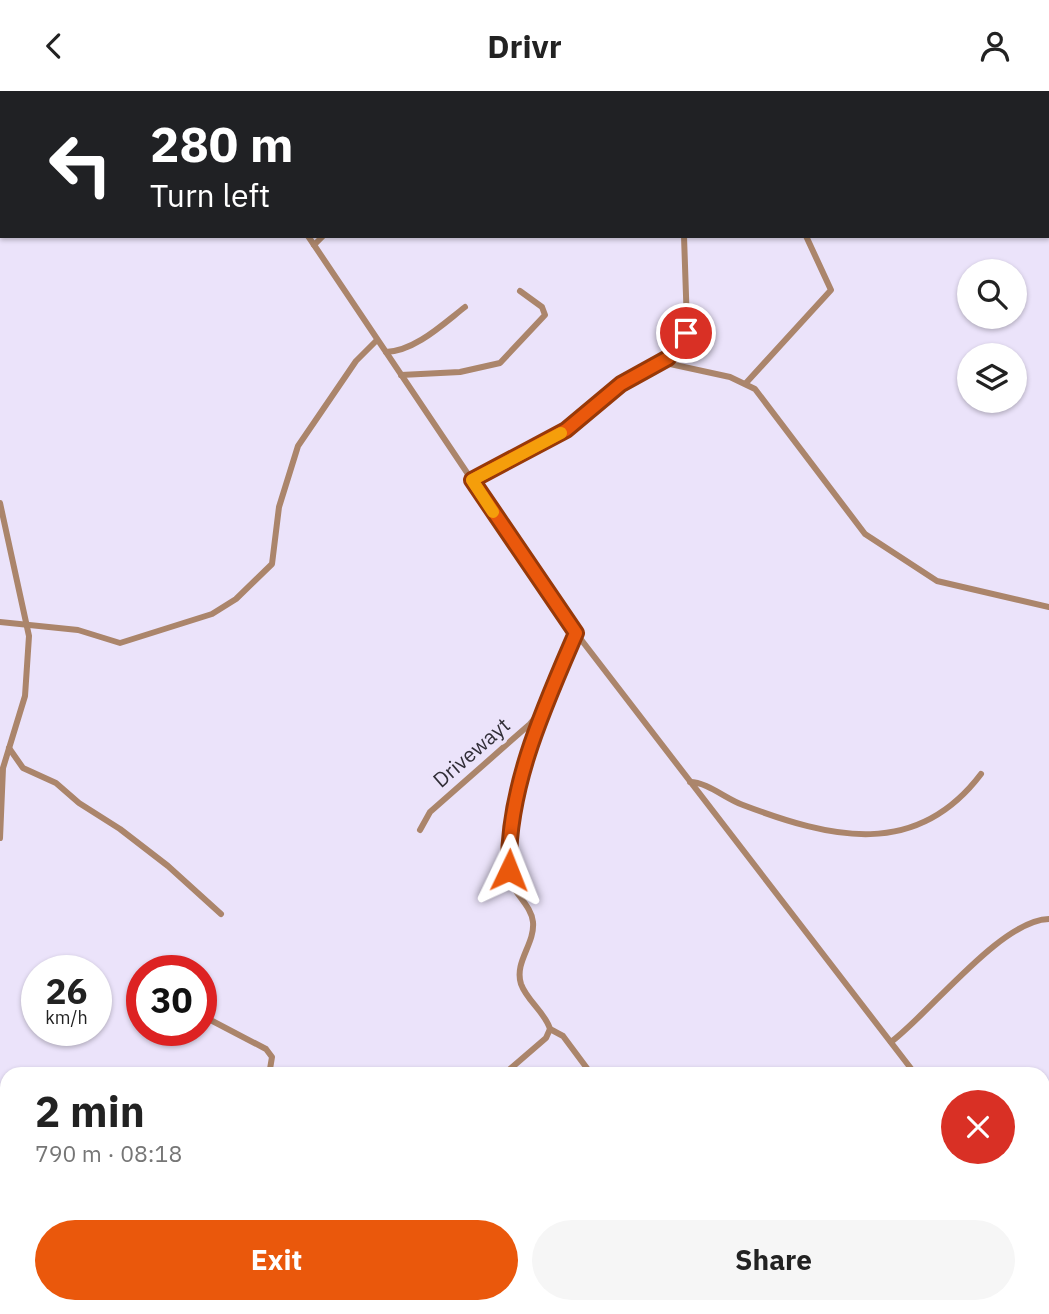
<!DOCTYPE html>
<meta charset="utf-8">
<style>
:root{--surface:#fff;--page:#f6f6f6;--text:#222;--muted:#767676;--accent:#ea580c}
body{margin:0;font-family:"IBM Plex Sans",sans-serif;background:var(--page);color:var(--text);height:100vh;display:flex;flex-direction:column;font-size:26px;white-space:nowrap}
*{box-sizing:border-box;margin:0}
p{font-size:23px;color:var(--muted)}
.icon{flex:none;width:38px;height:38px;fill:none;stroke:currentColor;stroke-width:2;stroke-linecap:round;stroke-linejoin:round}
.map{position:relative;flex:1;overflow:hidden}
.side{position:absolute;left:0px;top:976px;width:1050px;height:247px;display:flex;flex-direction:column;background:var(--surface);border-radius:21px 21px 0 0;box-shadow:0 2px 5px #0004}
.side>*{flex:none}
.banner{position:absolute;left:0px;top:0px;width:1050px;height:147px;box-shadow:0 2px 5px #0004;background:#202124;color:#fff;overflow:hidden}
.controls{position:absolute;left:957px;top:168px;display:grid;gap:14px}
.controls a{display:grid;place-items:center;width:70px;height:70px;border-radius:50%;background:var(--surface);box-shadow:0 2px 5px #0004;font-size:35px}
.speed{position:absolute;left:21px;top:864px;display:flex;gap:14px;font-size:35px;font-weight:700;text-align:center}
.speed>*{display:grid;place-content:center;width:91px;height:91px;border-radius:50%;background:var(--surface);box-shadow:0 2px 5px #0004;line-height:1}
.speed small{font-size:18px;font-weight:400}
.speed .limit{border:10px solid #d22;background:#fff;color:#111}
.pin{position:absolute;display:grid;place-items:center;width:60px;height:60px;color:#fff;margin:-30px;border:4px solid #fff;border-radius:50%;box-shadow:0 2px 7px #0007}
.me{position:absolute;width:77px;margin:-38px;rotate:2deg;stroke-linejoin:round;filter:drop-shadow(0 0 5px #0008)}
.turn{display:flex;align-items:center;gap:24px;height:147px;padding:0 35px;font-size:32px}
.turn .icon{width:91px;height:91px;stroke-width:2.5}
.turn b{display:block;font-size:49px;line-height:60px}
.round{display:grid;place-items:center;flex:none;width:74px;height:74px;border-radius:37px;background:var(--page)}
.headline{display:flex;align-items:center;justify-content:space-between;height:119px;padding:0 35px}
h1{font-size:42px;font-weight:800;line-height:52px}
.button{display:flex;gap:14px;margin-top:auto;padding:14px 35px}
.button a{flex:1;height:80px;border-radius:42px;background:var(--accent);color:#fff;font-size:28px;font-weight:800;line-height:80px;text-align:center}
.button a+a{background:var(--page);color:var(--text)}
header{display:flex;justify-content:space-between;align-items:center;height:91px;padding:0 35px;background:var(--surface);font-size:32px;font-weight:800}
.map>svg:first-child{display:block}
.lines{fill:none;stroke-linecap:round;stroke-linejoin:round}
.minor{stroke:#ab856b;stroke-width:6}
.route-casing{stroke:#983908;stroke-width:18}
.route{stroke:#ea580c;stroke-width:12}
.slow{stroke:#f59e0b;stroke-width:12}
.labels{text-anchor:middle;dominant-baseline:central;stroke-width:7;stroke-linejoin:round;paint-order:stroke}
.street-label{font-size:21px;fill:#312e37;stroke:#ebe3fa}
</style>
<header><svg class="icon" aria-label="back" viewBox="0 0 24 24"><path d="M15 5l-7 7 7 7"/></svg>Drivr<svg class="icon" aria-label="person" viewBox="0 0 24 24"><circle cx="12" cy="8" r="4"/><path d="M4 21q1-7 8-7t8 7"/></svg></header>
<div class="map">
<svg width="1049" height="1223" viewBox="0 0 1049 1223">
<rect width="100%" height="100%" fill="#ebe3fa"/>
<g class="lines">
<g class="minor">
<polyline points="192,0 195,2"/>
<polyline points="588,0 590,2"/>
<polyline points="707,2 709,0"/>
<polyline points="308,145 566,529 916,984"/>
<polyline points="314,154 323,145"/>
<path d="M386 261C415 260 443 233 465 216"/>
<polyline points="661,271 730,286 755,298 865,443 937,490 1049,516"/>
<polyline points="401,284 460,281 500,272 545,224 542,216 520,200"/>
<polyline points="746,292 831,199 806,145"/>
<polyline points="472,389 566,339 621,293 661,271 678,258 687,234 684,145"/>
<polyline points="0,412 29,545 25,605 3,677 0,747"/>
<polyline points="0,531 78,539 120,552 212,523 236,508 272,473 279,416 298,355 356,270 377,249"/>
<polyline points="9,657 23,677 56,692 79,712 120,738 168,775 221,823"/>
<path d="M690 691C707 691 726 708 743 714 830 747 916 769 981 683"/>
<polyline points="420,739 430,721 530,633 545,615"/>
<polyline points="201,924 266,958 272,966 269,984"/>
<polyline points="550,938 563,945 592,984"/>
<path d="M891 951C931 921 1001 829 1049 828"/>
<path d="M503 984 546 947 550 938C545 921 527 910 521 893 514 871 535 853 533 831 531 813 512 802 509 784 500 709 547 611 576 543"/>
<polyline points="1043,1141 1049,1148"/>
<polyline points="369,1216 370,1223"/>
<polyline points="758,1216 763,1223"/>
<polyline points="853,1216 855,1223"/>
<polyline points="204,1223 212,1220 223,1223"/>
<polyline points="771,1223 783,1216"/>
<polyline points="1010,1223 1010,1216"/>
</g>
</g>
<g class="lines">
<g class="route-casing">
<path id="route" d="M509 779C507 697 544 616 576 542L472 389 566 339 621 293 668 267 686 242"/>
</g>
<use href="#route" class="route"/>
<polyline class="slow" points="493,421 472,389 561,342"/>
</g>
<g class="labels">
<g class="street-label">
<text transform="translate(471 661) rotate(-41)">Drivewayt</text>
</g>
</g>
</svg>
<div class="controls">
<a><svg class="icon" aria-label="search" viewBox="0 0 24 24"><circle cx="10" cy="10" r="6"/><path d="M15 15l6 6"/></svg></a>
<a><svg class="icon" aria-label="layers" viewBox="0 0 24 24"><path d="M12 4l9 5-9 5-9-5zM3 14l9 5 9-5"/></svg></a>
</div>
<div class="speed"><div>26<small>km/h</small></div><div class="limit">30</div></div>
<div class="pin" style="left:686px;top:242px;background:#d93025"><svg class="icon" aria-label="arrive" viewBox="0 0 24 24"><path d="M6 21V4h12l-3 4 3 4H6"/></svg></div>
<svg class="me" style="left:509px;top:779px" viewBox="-20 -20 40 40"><path d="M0-17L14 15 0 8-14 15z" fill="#ea580c" stroke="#fff" stroke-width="4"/></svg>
<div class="banner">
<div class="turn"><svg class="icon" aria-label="left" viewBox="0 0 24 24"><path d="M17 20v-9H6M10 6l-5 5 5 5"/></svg><div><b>280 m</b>Turn left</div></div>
</div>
<section class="side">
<div class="headline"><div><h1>2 min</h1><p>790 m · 08:18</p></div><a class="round" style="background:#d93025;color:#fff"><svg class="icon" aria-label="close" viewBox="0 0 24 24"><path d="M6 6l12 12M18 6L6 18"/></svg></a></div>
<div class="button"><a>Exit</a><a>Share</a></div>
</section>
</div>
